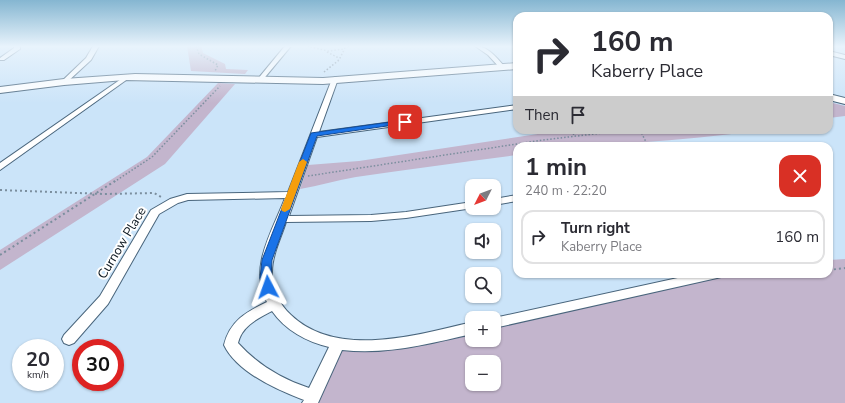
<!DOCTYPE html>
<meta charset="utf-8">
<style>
:root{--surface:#fff;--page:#f2f2f3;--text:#2b2b33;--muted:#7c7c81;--line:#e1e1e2}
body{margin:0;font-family:"Nunito Sans",sans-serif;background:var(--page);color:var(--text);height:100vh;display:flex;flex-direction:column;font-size:15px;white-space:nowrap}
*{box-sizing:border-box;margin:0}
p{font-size:13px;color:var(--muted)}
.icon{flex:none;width:22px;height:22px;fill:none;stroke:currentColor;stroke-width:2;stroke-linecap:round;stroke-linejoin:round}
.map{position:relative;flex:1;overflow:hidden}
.drawer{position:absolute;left:513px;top:142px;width:320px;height:136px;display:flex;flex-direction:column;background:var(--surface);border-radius:12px;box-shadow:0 1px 3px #0004}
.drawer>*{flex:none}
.top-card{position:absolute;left:513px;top:12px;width:320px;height:122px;border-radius:12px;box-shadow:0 1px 3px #0004;background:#fff;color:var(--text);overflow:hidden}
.needle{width:26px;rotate:228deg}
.buttons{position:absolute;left:465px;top:179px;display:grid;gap:8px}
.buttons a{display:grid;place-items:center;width:36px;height:36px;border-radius:8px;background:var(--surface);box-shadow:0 1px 3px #0004;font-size:20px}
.speed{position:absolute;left:12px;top:339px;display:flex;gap:8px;font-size:20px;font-weight:700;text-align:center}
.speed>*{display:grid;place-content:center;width:52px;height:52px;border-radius:50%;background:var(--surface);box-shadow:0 1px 3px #0004;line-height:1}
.speed small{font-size:10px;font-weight:400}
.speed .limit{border:6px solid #d22;background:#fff;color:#111}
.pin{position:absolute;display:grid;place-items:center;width:34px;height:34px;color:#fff;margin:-17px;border-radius:8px;box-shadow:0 2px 6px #0006}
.me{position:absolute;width:44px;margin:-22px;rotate:356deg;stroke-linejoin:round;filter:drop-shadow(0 0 3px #0008)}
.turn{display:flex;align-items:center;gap:14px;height:84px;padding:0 12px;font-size:18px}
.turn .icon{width:52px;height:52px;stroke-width:2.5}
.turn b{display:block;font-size:28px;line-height:34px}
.then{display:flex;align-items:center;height:38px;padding:0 12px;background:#0003;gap:8px;font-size:15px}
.round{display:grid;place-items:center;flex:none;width:42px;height:42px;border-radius:12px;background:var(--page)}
.overview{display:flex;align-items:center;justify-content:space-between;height:68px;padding:0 12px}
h1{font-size:24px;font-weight:700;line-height:30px}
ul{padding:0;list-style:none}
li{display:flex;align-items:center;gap:12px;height:54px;margin:0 8px 6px;padding:0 4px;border:2px solid var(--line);border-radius:12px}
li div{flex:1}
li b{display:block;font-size:15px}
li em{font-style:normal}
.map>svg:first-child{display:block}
.green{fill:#c3b5cd;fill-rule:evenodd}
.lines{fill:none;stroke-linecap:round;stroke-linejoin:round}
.street-casing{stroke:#49657c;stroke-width:2}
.secondary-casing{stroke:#49657c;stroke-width:2}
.path-far1{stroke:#7b8e9e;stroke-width:1.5;stroke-dasharray:1.5 2;stroke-linecap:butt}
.path{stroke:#7b8e9e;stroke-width:2;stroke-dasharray:2 3;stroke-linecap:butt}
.street{fill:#fff;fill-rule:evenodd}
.secondary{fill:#fff;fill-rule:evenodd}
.route{fill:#1a73e8;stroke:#114b97}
.slow{fill:#f59e0b}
.labels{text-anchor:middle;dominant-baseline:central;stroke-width:4;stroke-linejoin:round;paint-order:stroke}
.street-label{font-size:13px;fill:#0d1821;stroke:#fff}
</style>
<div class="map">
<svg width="845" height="403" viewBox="0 0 845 403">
<rect width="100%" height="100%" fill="#cbe4f9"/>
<g class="green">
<polygon points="187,46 201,46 203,53 225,64 226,69 248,70 245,74 191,71"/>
<polygon points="218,83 235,84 165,164 0,270 0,250 147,157"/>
<polygon points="829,102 845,106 845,116 829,118"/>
<path d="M564 130H760C679 142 599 146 517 146V155C463 162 410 169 356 177 337 180 319 186 300 189L308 165 359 161Z"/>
<path d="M845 259V403H310L338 343 350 345 472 328V340H494V323L717 274H829V260ZM472 362H494V384H472Z"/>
</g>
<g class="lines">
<g class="street-casing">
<g id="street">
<polygon points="14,46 20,46 20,49 4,60 0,60 0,58 14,48"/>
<polygon points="93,46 99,46 91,60 66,83 62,83 62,81 86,58"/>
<polygon points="285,46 291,46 261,82 257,82 257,80"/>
<path d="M475 46C488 46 496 57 504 66V68H500L488 55Z"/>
<polygon points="829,51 845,55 845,59 829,55"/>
<polygon points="124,77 129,78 0,170 0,163"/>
<path d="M335 77 338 79 319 132 517 105V109L317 137 289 216 371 215 406 212 472 202 473 208 406 218 371 221 286 222C281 238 272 255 272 272 271 288 279 304 291 315 337 359 418 335 472 322V334C428 344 387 355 342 350L318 403H302L304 400C277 390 237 372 224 345 230 321 246 312 267 302 248 268 273 230 285 198L188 200 178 203 159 214 108 304 74 343 69 345 64 343 62 339 64 335 100 296 151 210 170 199 187 194 288 192 332 79ZM272 311C285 330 307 342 329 347L309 388C282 379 258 365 238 343 242 326 257 319 272 311Z"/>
<polygon points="517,195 517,201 494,205 494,199"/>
<polygon points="696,274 723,274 721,277 717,278 494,328 494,318 493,318 494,318"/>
</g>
</g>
<g class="secondary-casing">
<g id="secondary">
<polygon points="517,63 517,69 323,84 125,80 64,85 0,93 0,87 64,79 135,74 323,78"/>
<polygon points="829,94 845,98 845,104 829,100"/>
</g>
</g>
<g class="path-far1">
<polyline points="196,46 199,54 218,65 215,71"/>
<polyline points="307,46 328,51 344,49"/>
<polyline points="327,52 337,57 338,60"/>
<polyline points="324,72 339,60 345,48 349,46"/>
<polyline points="567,130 575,135"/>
<polyline points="640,130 648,146"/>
<polyline points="308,176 543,140 628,130"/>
<polyline points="114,182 152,157 220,86"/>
</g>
<g class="path">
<polyline points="0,190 104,194 154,193 163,198"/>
<polyline points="0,255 115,181"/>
<polyline points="829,270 845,268"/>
</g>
<use href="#street" class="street"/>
<use href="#secondary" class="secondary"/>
</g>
<linearGradient id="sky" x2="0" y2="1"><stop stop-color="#85b6d1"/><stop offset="0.45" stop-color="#e8f3fc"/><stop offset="1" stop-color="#e8f3fc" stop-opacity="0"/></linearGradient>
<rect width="845" height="103" fill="url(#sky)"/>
<polygon class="route" points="405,120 408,120 408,123 317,136 272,260 271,278 274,287 272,290 264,290 260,278 262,260 311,133"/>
<polygon class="slow" points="303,159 307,162 290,209 285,212 282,211 281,209 299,162"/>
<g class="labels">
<g class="street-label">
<text transform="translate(122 243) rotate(-59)">Curnow Place</text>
</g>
</g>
</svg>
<div class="buttons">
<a><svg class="needle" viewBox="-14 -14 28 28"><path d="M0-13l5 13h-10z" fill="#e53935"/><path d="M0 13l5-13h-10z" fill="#7c7c81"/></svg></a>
<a><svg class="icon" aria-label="sound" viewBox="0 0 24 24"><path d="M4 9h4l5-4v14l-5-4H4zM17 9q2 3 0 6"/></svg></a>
<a><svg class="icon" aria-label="search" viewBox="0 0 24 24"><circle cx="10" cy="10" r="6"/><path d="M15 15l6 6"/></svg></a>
<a>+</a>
<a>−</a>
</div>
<div class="speed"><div>20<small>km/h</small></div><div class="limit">30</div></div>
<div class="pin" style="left:405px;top:122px;background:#d93025"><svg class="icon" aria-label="arrive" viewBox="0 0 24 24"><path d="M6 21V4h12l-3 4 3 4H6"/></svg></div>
<svg class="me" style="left:268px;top:287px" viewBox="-20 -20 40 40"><path d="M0-17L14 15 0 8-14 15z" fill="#1a73e8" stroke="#fff" stroke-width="4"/></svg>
<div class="top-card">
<div class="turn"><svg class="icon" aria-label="right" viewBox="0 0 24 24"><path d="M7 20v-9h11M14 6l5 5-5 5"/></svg><div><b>160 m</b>Kaberry Place</div></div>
<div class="then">Then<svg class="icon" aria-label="arrive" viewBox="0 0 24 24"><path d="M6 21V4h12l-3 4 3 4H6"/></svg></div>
</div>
<section class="drawer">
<div class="overview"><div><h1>1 min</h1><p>240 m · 22:20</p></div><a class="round" style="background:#d93025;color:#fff"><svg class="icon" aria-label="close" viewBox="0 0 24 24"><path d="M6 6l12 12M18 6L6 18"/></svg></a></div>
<ul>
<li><svg class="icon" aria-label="right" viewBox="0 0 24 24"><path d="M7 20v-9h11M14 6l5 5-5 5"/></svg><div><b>Turn right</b><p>Kaberry Place</p></div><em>160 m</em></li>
</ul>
</section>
</div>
